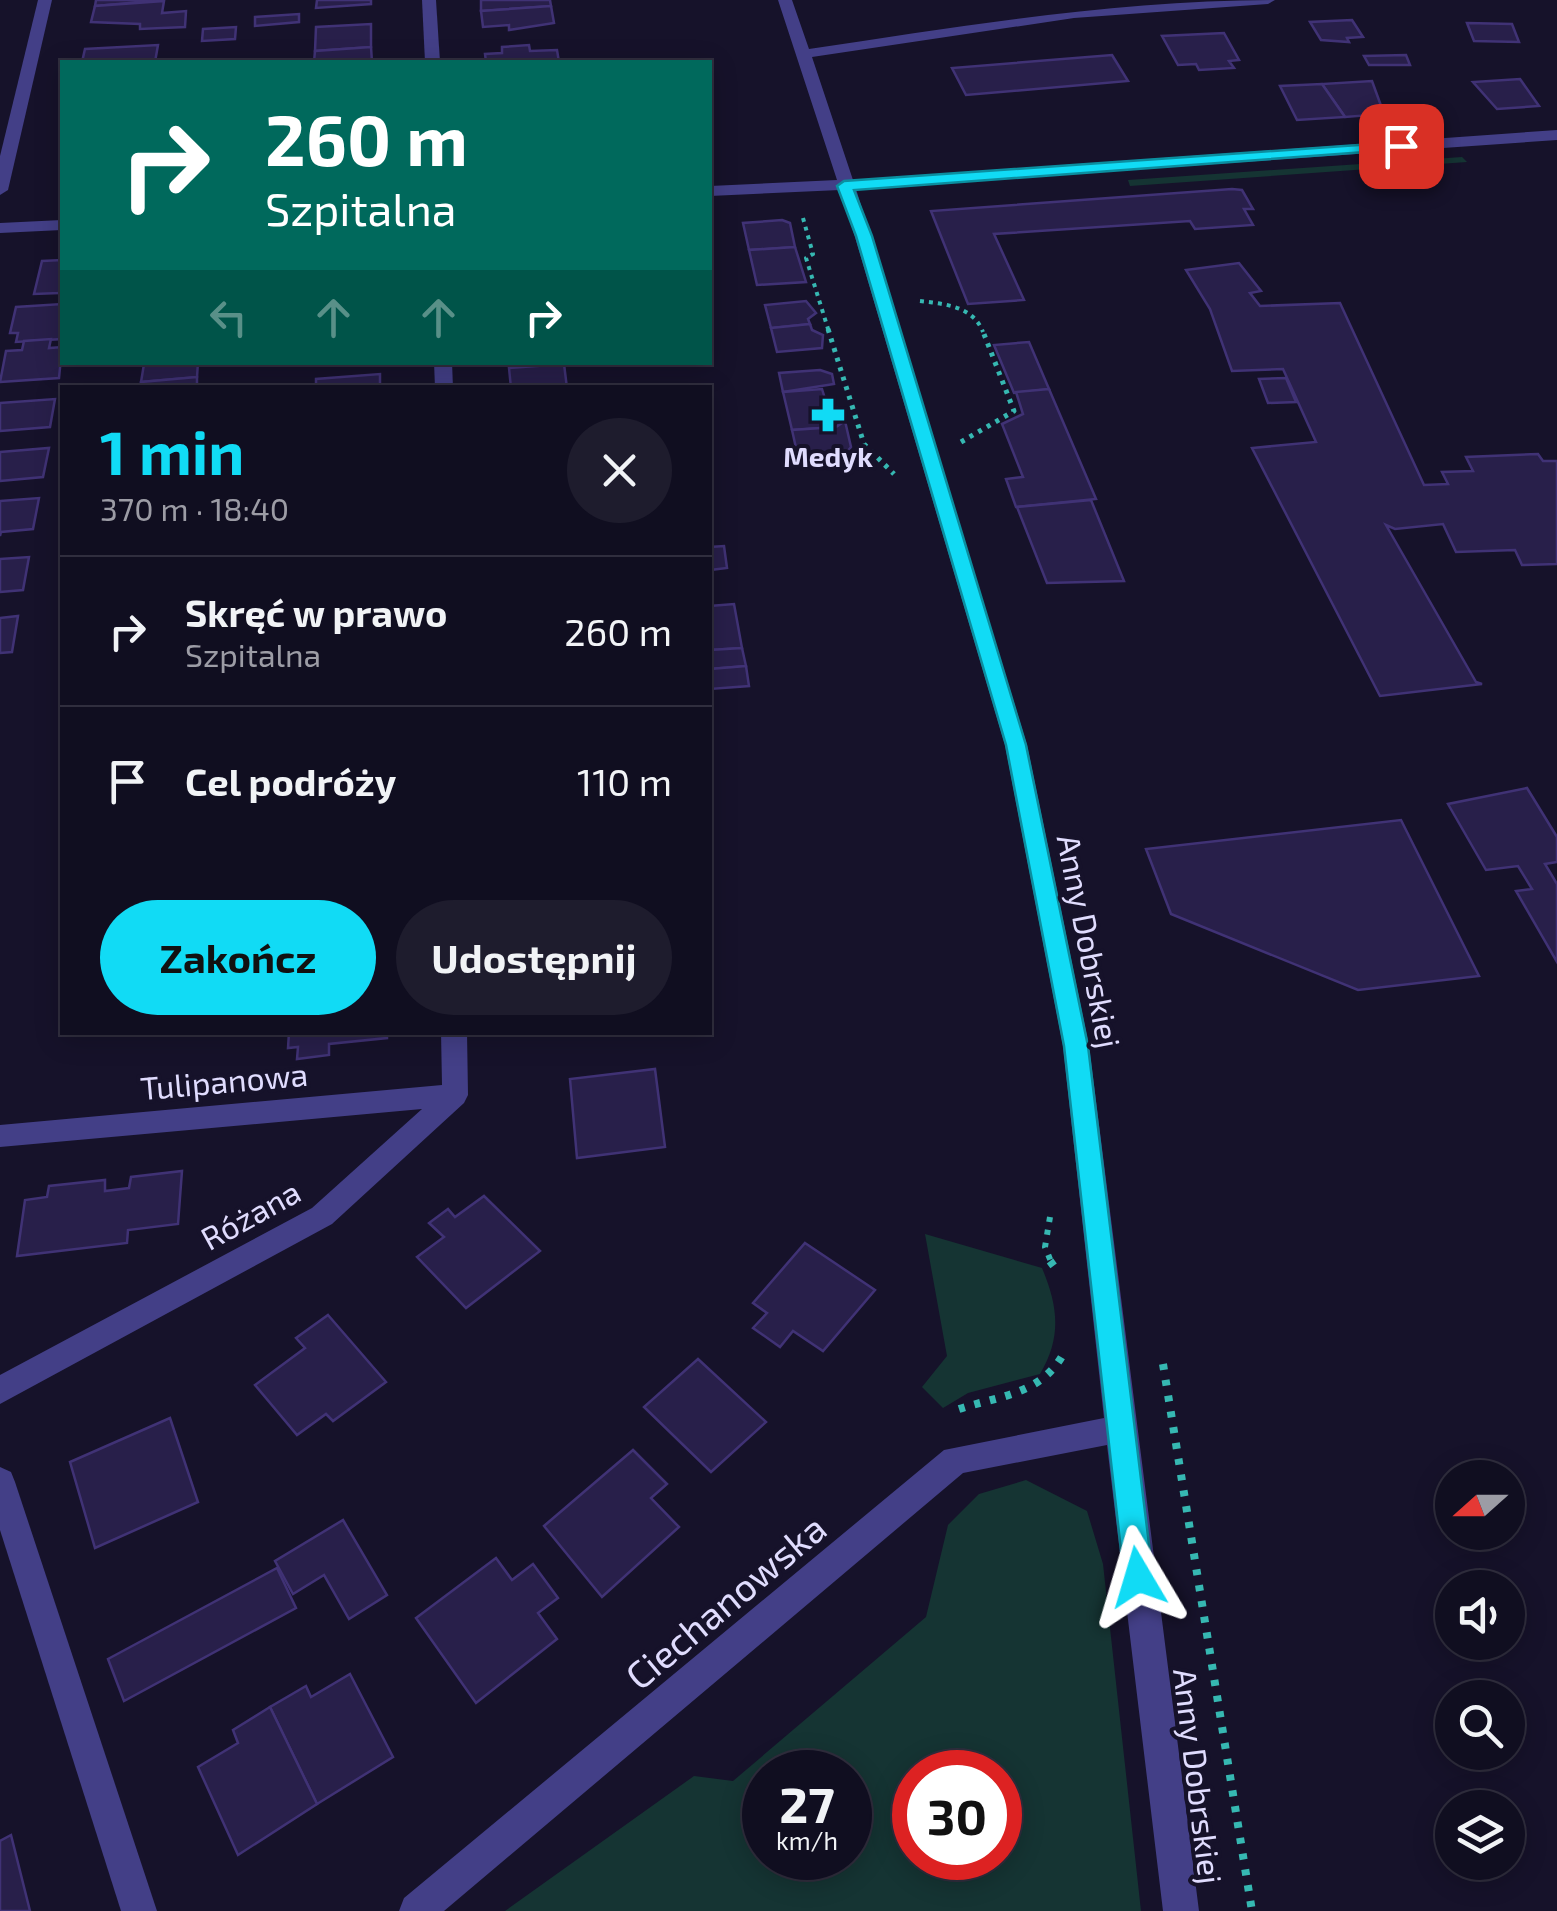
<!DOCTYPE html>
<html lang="pl">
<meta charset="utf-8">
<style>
:root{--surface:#100e20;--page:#1e1c2d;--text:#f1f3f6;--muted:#9c9ca5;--line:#302e3e;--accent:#11dbf5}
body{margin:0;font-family:"Exo 2",sans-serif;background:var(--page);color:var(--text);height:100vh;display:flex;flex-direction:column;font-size:38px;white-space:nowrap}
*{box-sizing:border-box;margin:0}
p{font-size:32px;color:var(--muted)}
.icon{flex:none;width:55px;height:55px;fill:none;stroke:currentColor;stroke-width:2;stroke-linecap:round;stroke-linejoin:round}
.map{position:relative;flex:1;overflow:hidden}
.side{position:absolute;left:60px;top:385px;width:652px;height:650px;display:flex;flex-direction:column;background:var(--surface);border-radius:0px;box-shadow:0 5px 25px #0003,0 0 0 2px var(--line)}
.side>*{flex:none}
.guide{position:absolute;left:60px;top:60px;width:652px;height:305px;border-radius:0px;box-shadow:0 5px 25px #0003,0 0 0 2px var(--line);background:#00695c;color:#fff;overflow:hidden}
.needle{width:65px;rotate:249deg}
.tools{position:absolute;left:1435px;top:1460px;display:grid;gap:20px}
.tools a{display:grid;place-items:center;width:90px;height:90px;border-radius:50%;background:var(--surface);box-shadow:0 5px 25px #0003,0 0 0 2px var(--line);font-size:50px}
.speed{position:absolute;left:742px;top:1750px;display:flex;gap:20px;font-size:50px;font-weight:700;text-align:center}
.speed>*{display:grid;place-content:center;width:130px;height:130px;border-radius:50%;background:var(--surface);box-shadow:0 5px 25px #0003,0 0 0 2px var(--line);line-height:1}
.speed small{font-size:25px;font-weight:400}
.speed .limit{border:15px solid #d22;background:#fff;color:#111}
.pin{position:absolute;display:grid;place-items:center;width:85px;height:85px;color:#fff;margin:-42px;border-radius:20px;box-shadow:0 5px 15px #0006}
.me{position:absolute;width:110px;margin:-55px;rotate:353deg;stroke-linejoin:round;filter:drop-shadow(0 0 8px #0008)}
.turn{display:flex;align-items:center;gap:35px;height:210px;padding:0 40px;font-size:45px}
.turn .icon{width:130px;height:130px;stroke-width:2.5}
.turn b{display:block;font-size:70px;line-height:85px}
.lanes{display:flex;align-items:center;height:95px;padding:0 40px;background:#0003;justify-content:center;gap:50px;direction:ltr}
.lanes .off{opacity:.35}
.round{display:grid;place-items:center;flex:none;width:105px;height:105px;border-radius:52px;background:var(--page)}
.headline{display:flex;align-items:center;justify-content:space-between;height:170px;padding:0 40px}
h1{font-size:60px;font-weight:700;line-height:75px;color:var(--accent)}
.action{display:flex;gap:20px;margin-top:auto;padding:20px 40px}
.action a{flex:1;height:115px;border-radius:60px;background:var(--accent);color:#111;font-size:40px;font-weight:700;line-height:115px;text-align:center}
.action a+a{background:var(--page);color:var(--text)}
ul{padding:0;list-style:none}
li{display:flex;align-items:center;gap:30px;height:150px;padding:0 40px;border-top:2px solid var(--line)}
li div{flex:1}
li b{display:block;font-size:38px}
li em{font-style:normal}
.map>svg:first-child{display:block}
.green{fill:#153433;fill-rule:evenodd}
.building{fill:#281f4a;stroke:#403275;stroke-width:2.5}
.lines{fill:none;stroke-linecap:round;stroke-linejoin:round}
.path-far3{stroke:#36b8b2;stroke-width:4;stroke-dasharray:4 5;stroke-linecap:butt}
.path-far2{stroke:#36b8b2;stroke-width:5;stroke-dasharray:4 6;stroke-linecap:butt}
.path-far1{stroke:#36b8b2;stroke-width:6;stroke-dasharray:5 8;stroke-linecap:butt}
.path{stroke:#36b8b2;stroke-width:8;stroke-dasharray:6 10;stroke-linecap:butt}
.lane{fill:#433f87;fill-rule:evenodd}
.street{fill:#433f87;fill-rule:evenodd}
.route{fill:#11dbf5;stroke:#0b8e9f;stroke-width:2.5}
.labels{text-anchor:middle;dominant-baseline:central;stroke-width:8;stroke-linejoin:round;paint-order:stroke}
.far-poi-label{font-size:28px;font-weight:bold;fill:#e0dcfe;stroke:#16122a}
.street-label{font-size:32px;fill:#e0dcfe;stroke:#16122a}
.near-street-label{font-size:38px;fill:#e0dcfe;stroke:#16122a}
</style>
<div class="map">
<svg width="1557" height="1911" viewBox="0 0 1557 1911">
<rect width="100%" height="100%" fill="#16122a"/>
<g class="green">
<polygon points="1462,157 1467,162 1130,186 1128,180"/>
<path d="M925 1234 1042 1268C1058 1306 1062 1337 1040 1374L968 1393 943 1408 922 1387 947 1356Z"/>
<path d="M1026 1480 1087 1511 1103 1564 1141 1911H505L694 1776 733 1781 926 1617 948 1525 979 1494ZM765 1772H850V1858H765ZM1000 1772V1858H915V1772Z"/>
</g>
<g class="building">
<polygon points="96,0 164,0 95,6"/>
<polygon points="317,0 371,0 371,4 316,8"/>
<polygon points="481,0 550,0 551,6 481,11"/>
<polygon points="164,1 162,13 186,11 185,27 140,29 140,24 91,22 95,6"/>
<polygon points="551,6 554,23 509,30 509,25 483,27 481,11"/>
<polygon points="299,14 299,22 255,26 255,17"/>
<polygon points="1352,20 1363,37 1347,38 1349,42 1321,40 1310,22"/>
<polygon points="1467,23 1512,24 1519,42 1474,41"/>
<polygon points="371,24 371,47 315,51 316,27"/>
<polygon points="236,27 235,39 202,41 203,29"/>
<polygon points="1224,33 1239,60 1229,61 1234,68 1199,70 1196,64 1178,65 1162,36"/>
<polygon points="158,45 155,62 82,62 85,49"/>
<polygon points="529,45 530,51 557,50 559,62 486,62 485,54 502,53 502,47"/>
<polygon points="371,47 372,62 314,62 315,51"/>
<polygon points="1112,55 1128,81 966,95 952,68"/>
<polygon points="1406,55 1410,65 1369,65 1364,56"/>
<polygon points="1520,79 1539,106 1497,109 1473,82"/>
<polygon points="1372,81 1384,114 1345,117 1322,84"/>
<polygon points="1322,84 1345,117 1297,120 1280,86"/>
<polygon points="1232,189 1242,190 1253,209 1244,209 1253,225 1195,229 1190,221 994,234 1024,300 968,304 931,211"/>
<polygon points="782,220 790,223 795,247 749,250 743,223"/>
<polygon points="795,247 806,282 757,285 749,250"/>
<polygon points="62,260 59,293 34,294 42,261"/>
<polygon points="1239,263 1261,291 1250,293 1260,306 1340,303 1424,485 1448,484 1442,472 1473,471 1466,457 1538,454 1543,461 1557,461 1557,564 1522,565 1515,550 1456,552 1443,524 1395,529 1386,525 1476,682 1482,684 1380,696 1252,448 1316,442 1283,369 1232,371 1210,309 1186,270"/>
<polygon points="806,301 816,313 808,319 810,324 771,328 765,305"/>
<polygon points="62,304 62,339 16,342 18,333 10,333 16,307"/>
<polygon points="810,324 812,330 823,335 822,348 777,352 771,328"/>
<polygon points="51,339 49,348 62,347 59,378 0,382 6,351 22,350 24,341"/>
<polygon points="1029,342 1049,389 1014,393 994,345"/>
<polygon points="198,362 197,377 141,382 144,364"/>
<polygon points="564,364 567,388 511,388 509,368"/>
<polygon points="820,370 832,374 834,384 783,392 779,373"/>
<polygon points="380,374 380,388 316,388 316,379"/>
<polygon points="197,377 197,388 141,388 141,382"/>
<polygon points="1286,378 1296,402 1268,403 1259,379"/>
<polygon points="822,389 827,405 841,409 845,421 836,427 792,430 783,392"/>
<polygon points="1049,389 1096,499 1016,507 1006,479 1023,477 1002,424 1023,414 1016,392"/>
<polygon points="55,399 50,427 0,431 0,403"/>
<polygon points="845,421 851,447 846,453 798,457 792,430 836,427"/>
<polygon points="49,448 43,477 0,481 0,452"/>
<polygon points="39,498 33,529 1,532 0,536 0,501"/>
<polygon points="1091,500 1124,581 1047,583 1017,507"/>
<polygon points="724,546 727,568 710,570 710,547"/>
<polygon points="29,557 23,590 0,592 0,559"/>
<polygon points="734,604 742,648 710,650 710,606"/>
<polygon points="18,616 12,652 0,653 0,618"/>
<polygon points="742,648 746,666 710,669 710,650"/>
<polygon points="746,666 749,686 710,689 710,669"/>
<polygon points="1527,788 1557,837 1557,862 1545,864 1557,884 1557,962 1516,891 1532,889 1518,866 1486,870 1448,804"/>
<polygon points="1401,820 1479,976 1358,990 1171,914 1146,849"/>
<polygon points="289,1032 387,1032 387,1038 329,1044 329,1055 297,1059 298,1047 288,1048"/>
<polygon points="655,1069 665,1147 577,1158 570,1079"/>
<polygon points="182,1171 178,1224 128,1230 127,1243 17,1256 25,1200 47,1197 49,1186 105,1180 105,1191 129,1188 131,1177"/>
<polygon points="484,1196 540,1251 466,1308 417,1257 444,1237 429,1223 448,1209 455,1217"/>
<polygon points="805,1243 875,1290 823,1351 793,1331 780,1347 753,1328 767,1313 753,1303"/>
<polygon points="328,1315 386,1382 333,1421 326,1414 297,1435 255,1385 305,1348 296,1338"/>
<polygon points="698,1359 766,1422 711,1472 644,1407"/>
<polygon points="170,1418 198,1502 95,1548 70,1462"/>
<polygon points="633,1450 667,1484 651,1498 679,1527 602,1597 544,1526"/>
<polygon points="343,1520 387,1595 349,1619 324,1575 293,1594 275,1561"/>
<polygon points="496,1558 512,1580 533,1564 558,1598 538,1613 557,1639 476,1703 416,1618"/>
<polygon points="277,1568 296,1608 124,1701 108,1659"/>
<polygon points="350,1674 393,1757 317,1804 270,1707 306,1686 311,1697"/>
<polygon points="270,1707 317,1804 238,1855 198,1767 238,1743 233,1730"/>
<polygon points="11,1835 30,1911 0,1911 0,1841"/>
</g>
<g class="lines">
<g class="path-far3">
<polyline points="803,218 813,254 806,258 829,332"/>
<path d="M920 301C945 304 973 306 983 332"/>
</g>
<g class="path-far2">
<polyline points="828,329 864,444 894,474"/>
<polyline points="961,442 1014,411 982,329"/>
</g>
<polyline class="path-far1" points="1050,1217 1045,1247 1052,1264"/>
<g class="path">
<polyline points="1050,1261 1059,1273"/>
<polyline points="1163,1364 1252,1911"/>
<path d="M959 1409C1003 1395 1044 1394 1066 1349"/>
</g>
<polygon class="lane" points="0,1467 11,1472 15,1482 157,1911 121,1911 0,1530"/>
<g class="street">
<polygon points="38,0 52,0 8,190 0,195 0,156"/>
<polygon points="422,0 436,0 440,62 425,62"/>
<path d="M778 0H792L809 49C964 26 1118 0 1275 0L1268 4 1074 18 812 57 853 180 1557 130V140L856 189 1027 745 1089 1046 1199 1911H1163L1107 1445 963 1473 444 1911H399L404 1898 944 1450 1104 1418 1063 1046 1005 745 855 237 840 190 710 196V186L837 180Z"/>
<polygon points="62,220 62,230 0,233 0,223"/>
<polygon points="434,362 452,362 453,388 435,388"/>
<polygon points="441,1032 467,1032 468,1095 464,1103 332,1224 0,1404 0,1375 312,1208 422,1109 0,1147 0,1125 442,1085"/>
</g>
</g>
<polygon class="route" points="1401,142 1406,143 1406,149 854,190 872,236 1026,745 1088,1046 1153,1577 1149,1587 1138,1591 1128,1587 1124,1577 1064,1046 1006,745 856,236 837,186 844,181"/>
<defs>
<g id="pharmacy-bare" transform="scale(2.7)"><path d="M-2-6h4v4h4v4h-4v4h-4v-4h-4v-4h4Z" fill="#11dbf5" stroke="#16122a" stroke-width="2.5" paint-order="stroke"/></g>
</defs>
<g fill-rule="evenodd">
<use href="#pharmacy-bare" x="828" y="415"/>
</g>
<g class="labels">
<g class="far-poi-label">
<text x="828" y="456">Medyk</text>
</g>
<g class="street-label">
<text transform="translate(1090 941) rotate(79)">Anny Dobrskiej</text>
<text transform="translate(224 1080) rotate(-5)">Tulipanowa</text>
<text transform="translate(250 1214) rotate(-29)">Różana</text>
<text transform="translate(1199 1776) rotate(83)">Anny Dobrskiej</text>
</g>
<g class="near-street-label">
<text transform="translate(725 1601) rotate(-40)">Ciechanowska</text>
</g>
</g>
</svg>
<div class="tools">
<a><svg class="needle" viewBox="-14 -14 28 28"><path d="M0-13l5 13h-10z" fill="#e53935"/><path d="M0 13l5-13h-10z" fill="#9c9ca5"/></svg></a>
<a><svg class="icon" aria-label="sound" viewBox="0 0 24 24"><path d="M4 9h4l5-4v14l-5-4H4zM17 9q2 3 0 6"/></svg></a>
<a><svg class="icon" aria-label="search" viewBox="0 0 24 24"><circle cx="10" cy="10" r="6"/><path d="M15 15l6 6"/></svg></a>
<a><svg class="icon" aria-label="layers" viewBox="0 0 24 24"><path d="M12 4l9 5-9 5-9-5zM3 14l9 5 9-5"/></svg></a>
</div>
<div class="speed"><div>27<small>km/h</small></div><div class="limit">30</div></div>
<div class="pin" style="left:1401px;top:146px;background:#d93025"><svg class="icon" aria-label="arrive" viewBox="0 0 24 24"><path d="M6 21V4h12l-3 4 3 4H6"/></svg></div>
<svg class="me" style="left:1138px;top:1577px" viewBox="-20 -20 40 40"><path d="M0-17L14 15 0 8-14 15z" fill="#11dbf5" stroke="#fff" stroke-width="4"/></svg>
<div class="guide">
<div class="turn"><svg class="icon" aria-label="right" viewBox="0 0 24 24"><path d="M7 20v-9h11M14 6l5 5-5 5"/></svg><div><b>260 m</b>Szpitalna</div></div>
<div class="lanes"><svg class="icon off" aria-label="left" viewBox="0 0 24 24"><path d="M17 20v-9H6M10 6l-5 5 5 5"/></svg><svg class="icon off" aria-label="ahead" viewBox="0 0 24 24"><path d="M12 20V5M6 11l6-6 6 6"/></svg><svg class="icon off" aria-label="ahead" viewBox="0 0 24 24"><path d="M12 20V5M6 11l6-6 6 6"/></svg><svg class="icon" aria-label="right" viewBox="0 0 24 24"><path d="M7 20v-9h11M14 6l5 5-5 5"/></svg></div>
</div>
<section class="side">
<div class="headline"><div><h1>1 min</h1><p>370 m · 18:40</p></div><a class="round"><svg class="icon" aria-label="close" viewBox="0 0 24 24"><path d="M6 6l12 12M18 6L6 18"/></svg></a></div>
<ul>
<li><svg class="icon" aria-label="right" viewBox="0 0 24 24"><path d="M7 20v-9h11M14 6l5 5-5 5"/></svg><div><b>Skręć w prawo</b><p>Szpitalna</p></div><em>260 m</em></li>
<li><svg class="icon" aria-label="arrive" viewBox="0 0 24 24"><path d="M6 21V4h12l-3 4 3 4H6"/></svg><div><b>Cel podróży</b></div><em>110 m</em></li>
</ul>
<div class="action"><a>Zakończ</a><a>Udostępnij</a></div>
</section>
</div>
